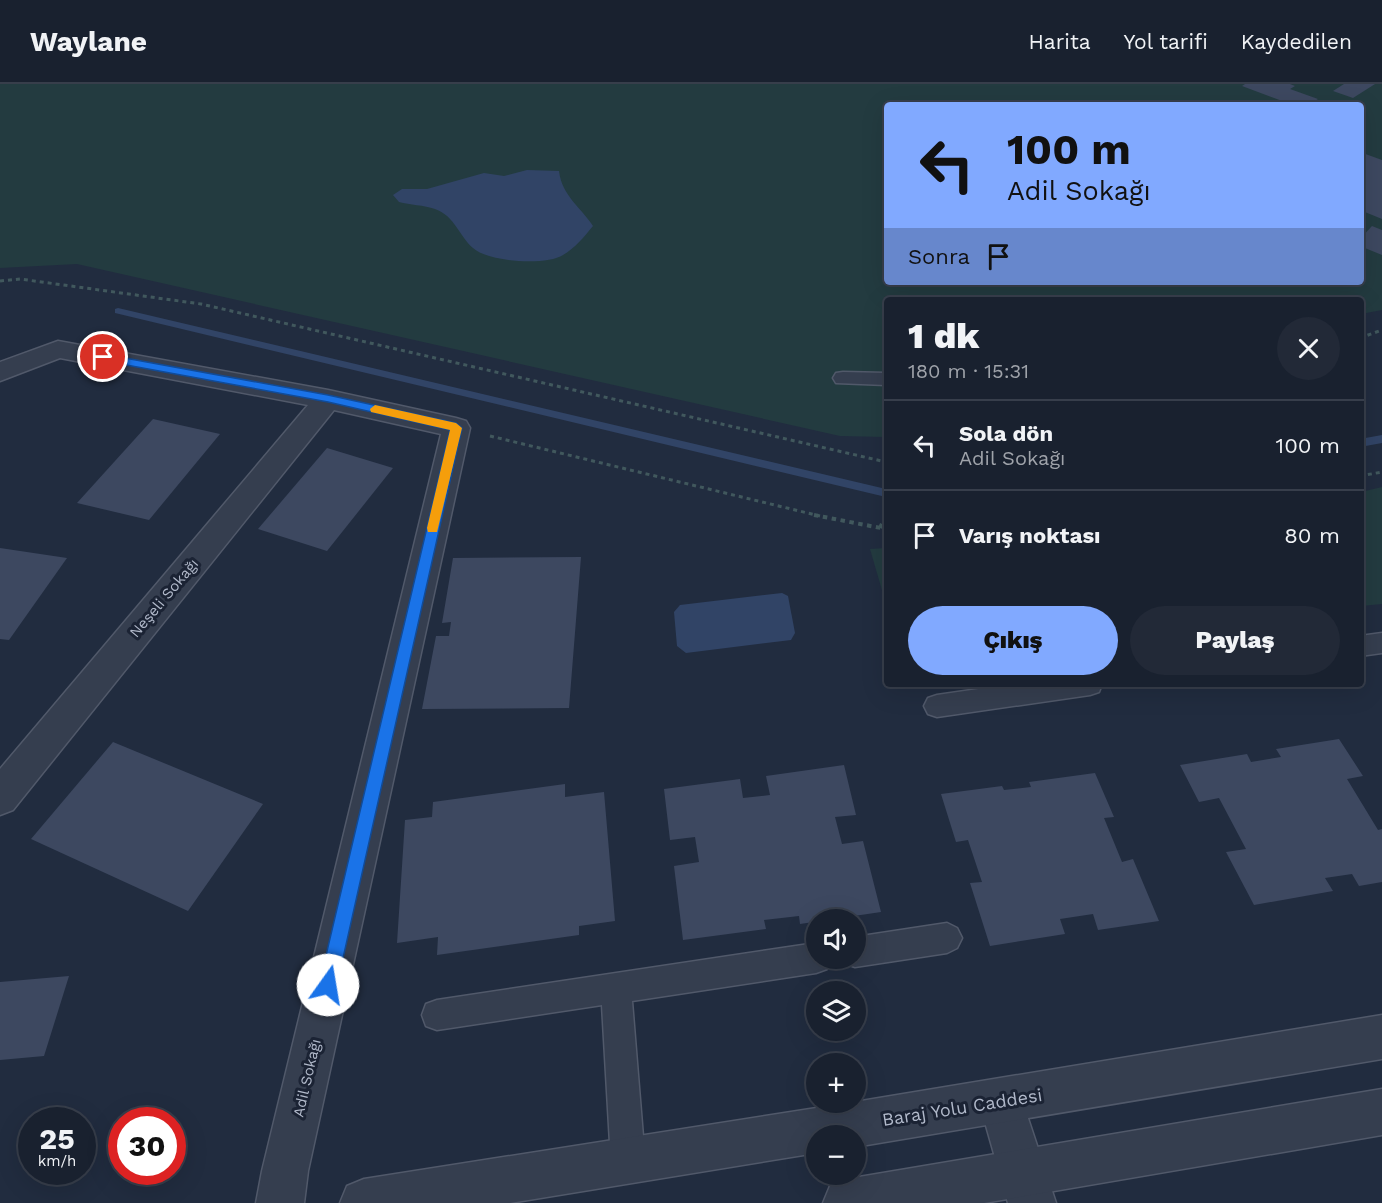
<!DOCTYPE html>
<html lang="tr">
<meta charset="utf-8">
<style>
:root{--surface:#19212f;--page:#222937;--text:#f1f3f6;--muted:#9fa3aa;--line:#373e4b;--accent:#81a9ff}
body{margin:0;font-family:"Work Sans",sans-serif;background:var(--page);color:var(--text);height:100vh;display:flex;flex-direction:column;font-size:22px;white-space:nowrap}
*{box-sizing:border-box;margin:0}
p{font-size:20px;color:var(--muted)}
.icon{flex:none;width:33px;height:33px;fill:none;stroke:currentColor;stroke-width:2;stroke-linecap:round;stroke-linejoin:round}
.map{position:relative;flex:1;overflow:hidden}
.drawer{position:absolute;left:884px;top:213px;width:480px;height:390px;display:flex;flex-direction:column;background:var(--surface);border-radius:6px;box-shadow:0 6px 24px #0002,0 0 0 2px var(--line)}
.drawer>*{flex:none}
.top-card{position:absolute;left:884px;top:18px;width:480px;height:183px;border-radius:6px;box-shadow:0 6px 24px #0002,0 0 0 2px var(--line);background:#81a9ff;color:#111;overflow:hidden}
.buttons{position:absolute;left:806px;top:825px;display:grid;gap:12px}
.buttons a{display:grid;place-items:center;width:60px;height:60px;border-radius:50%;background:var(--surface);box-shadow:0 6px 24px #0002,0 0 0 2px var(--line);font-size:30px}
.speed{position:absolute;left:18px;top:1023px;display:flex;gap:12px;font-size:30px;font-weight:700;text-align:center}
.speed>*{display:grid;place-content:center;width:78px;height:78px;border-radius:50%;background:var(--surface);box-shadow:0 6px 24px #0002,0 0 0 2px var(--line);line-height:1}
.speed small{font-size:15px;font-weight:400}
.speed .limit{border:9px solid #d22;background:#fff;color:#111}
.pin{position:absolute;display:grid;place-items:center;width:51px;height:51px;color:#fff;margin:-26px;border:3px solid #fff;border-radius:50%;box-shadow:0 2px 6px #0007}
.me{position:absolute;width:66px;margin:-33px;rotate:13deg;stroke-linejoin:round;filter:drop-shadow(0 0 4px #0008)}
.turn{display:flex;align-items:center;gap:21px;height:126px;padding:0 24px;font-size:27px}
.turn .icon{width:78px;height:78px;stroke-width:2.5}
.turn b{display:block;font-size:42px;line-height:51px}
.then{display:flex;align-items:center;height:57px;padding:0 24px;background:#0003;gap:12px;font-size:22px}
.round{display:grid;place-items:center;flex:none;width:63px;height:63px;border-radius:32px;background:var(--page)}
.headline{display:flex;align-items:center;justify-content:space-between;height:102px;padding:0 24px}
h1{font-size:36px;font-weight:800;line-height:45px}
.primary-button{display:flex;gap:12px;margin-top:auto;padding:12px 24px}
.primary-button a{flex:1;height:69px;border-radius:36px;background:var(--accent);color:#111;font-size:24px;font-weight:800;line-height:69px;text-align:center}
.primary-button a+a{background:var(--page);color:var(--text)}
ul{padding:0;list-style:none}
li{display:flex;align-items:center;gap:18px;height:90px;padding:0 24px;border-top:2px solid var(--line)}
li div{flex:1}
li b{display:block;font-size:22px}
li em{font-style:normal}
header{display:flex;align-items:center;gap:36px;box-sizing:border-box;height:84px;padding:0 30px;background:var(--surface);border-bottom:2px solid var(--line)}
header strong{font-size:28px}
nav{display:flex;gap:33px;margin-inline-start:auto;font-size:21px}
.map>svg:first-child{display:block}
.green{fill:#233b40;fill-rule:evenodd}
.water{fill:#314466}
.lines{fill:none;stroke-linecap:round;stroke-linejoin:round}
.stream{fill:#314466;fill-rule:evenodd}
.building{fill:#3d4860}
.service-casing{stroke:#51596a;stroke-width:3}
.minor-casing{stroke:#51596a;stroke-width:3}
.tertiary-casing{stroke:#51596a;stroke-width:3}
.path-far1{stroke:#41585d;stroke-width:3;stroke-dasharray:4 4;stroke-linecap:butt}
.path{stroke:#41585d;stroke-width:4;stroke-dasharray:4.5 4.5;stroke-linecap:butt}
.service{fill:#353e4f;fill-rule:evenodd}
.minor{fill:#353e4f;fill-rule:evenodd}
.tertiary{fill:#353e4f;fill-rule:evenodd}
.route{fill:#1a73e8;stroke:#114b97;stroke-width:1.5}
.slow{fill:#f59e0b}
.labels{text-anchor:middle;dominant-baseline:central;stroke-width:6;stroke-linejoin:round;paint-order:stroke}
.street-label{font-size:15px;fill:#b1b9ca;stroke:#1b2334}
.near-street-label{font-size:18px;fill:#b1b9ca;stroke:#1b2334}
</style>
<header>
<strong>Waylane</strong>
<nav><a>Harita</a><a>Yol tarifi</a><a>Kaydedilen</a></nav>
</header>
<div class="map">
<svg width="1382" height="1119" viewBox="0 0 1382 1119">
<rect width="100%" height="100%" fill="#212c3f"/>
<g class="green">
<path d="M0 0H1382V226L1361 230 1360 216H886V353L840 352 77 180 0 184ZM886 21H1360V198H886Z"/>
<polygon points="1382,403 1382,520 1361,522 1361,408"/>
<polygon points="886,464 886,520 870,465"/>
</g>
<g class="water">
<path d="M527 86 559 87C562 112 580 122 593 142 584 153 575 164 563 171 546 182 488 178 473 164 459 152 455 132 435 125 424 121 410 121 399 118L393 111 402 105H427L484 89 504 92Z"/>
<polygon points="782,509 788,512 795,549 791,556 686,569 677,562 674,528 680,521"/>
</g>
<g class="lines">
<g class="stream">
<polygon points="118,224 886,405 886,413 115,229 115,225"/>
<polygon points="1382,351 1382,359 1360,363 1360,355"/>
</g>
</g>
<g class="building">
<polygon points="1245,0 1290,0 1295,2 1290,5 1318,15 1309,21 1293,21 1242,2"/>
<polygon points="1344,0 1375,0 1353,14 1333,7"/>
<polygon points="1360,68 1382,76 1382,135 1360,126"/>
<polygon points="1372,142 1382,146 1382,171 1360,162 1360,155"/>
<polygon points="153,335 220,350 149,436 77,419"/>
<polygon points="327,364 393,384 327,467 258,445"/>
<polygon points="0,464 67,474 9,556 0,555"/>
<polygon points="581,473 569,624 422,625 436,552 449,552 451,538 442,539 453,474"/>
<polygon points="1339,655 1363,692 1347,695 1378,746 1382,745 1382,798 1359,802 1352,790 1325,794 1333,807 1254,821 1226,768 1246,765 1219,714 1199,718 1180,681 1247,670 1251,678 1281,673 1276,665"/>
<polygon points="113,658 263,720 188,827 31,755"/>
<polygon points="844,681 856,731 835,733 842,760 863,757 881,828 800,840 799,832 764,836 766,845 683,856 674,782 699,778 695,753 670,756 664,705 740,695 743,714 770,711 766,692"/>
<polygon points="1095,689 1114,733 1104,734 1122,778 1133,775 1159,837 1098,846 1093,830 1060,835 1065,850 990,862 970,799 982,798 968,756 956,758 941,710 1002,702 1004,706 1031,703 1029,698"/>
<polygon points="565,700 565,713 604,708 615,837 579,842 579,851 437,871 438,853 397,859 405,736 432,733 433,718"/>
<polygon points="69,892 44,972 0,976 0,898"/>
</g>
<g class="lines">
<g class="service-casing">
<g id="service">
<polygon points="843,288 886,289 886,301 836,299 833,294 836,289"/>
<polygon points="1382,549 1382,569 1360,572 1360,552"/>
<polygon points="1013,600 1102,600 1099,608 1090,611 937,633 928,630 924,622 928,614 937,611"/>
<polygon points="947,839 957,844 962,854 957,864 947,869 855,883 844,879 843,874 855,874 855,853"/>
<polygon points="816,859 816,874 831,874 827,885 816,889 632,917 645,1077 640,1089 628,1094 616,1089 611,1077 602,921 437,946 426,942 422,931 426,920 437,916"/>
</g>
</g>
<g class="minor-casing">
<g id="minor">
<polygon points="58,257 328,306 456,334 466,337 470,344 308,1087 304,1119 256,1119 262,1087 441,350 334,326 13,726 0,731 0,685 308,321 60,274 0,297 0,278"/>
<polygon points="1001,995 1017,1001 1056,1119 1008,1119 979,1017 985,1001"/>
</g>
</g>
<g class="tertiary-casing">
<g id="tertiary">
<polygon points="1382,931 1382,975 855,1063 855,1052 816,1052 816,1069 510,1119 340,1119 347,1102 364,1095 855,1018"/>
<polygon points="1382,1005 1382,1051 984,1119 823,1119 830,1102 847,1095"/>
</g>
</g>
<g class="path-far1">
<polyline points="0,197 20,195 201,220 886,378"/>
<polyline points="1360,254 1382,246"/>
<polyline points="490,352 820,432"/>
<polyline points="1360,392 1382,388"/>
</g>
<g class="path">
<polyline points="814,431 886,445"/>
<polyline points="880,444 886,431"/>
</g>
<use href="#service" class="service"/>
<use href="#minor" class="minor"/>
<use href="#tertiary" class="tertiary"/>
</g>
<polygon class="route" points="103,270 328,311 456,339 462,344 337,901 334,907 328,910 322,907 319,901 450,346 328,318 99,276 97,273"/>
<polygon class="slow" points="375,321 456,339 462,344 437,448 428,448 427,444 450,346 371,328 370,325"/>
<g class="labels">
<g class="street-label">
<text transform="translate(164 514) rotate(-50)">Neşeli Sokağı</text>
<text transform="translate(307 994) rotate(-77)">Adil Sokağı</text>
</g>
<g class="near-street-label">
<text transform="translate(962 1023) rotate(-9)">Baraj Yolu Caddesi</text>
</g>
</g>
</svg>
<div class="buttons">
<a><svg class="icon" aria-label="sound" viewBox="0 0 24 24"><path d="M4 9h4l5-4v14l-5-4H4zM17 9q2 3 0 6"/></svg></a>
<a><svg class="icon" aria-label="layers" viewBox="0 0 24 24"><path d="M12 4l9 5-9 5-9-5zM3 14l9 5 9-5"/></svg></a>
<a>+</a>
<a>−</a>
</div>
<div class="speed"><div>25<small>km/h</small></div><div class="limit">30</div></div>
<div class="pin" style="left:103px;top:273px;background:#d93025"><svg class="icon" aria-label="arrive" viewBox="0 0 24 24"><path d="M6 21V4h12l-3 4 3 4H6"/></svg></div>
<svg class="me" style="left:328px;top:901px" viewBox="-20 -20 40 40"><circle r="19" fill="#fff"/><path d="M0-13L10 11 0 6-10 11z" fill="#1a73e8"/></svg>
<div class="top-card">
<div class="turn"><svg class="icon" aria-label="left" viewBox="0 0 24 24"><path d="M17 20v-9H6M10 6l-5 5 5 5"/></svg><div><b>100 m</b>Adil Sokağı</div></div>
<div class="then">Sonra<svg class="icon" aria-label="arrive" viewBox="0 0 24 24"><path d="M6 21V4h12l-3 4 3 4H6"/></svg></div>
</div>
<section class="drawer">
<div class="headline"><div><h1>1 dk</h1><p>180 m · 15:31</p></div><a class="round"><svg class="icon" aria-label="close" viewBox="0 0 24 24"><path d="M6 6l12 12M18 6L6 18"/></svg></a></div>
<ul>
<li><svg class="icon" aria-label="left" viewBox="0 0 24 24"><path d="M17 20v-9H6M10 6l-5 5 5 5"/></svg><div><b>Sola dön</b><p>Adil Sokağı</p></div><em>100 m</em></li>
<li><svg class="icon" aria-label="arrive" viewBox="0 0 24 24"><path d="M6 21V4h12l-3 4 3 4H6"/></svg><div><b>Varış noktası</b></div><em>80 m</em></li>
</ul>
<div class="primary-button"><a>Çıkış</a><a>Paylaş</a></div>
</section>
</div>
